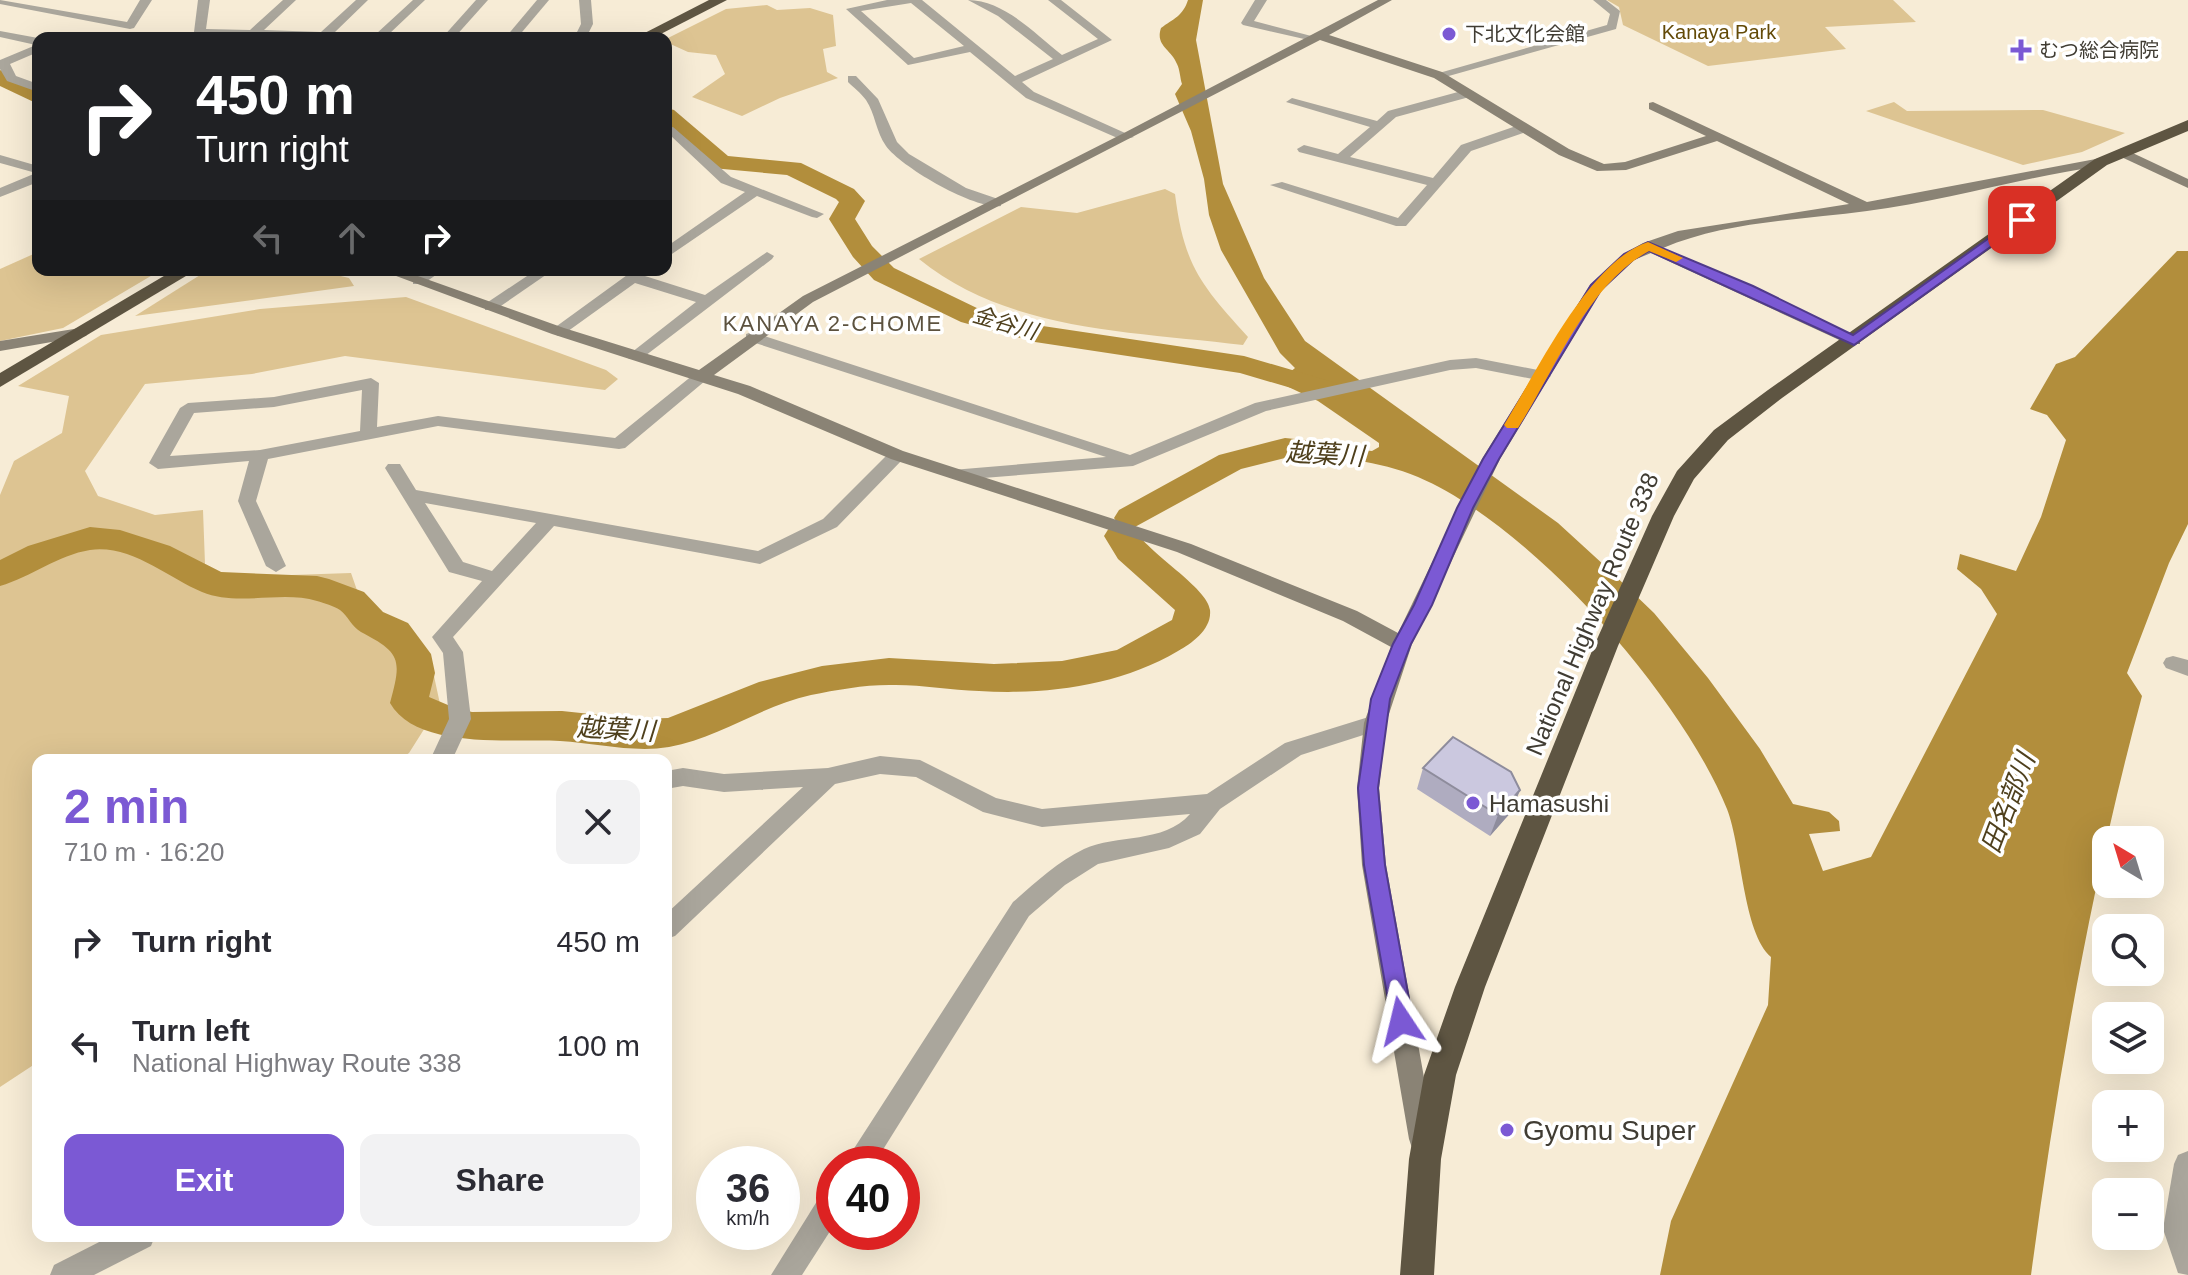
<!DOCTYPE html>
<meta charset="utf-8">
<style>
:root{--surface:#fff;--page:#f2f2f3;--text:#2b2b33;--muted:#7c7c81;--accent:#7b59d4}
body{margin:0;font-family:Arial,"Noto Sans JP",sans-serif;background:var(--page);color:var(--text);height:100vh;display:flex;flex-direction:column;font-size:30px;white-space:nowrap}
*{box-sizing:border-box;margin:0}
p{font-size:26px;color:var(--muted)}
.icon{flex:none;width:44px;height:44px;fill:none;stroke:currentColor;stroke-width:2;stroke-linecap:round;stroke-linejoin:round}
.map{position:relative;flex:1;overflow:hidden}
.side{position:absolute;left:32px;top:754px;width:640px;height:488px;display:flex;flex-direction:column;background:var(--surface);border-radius:16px;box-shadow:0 8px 32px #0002}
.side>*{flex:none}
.banner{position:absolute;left:32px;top:32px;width:640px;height:244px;border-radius:16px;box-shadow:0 8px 32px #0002;background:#202124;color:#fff;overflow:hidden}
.needle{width:52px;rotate:322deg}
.controls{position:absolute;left:2092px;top:826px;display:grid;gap:16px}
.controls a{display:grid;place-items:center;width:72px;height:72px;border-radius:16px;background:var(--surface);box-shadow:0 8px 32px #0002;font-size:40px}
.speed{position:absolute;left:696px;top:1146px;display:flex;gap:16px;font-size:40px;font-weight:700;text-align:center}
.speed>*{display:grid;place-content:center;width:104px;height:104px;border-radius:50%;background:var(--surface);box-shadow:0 8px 32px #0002;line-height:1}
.speed small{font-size:20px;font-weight:400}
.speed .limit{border:12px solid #d22;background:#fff;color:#111}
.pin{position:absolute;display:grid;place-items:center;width:68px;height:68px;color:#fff;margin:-34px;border-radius:16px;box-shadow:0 4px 12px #0006}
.me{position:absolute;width:88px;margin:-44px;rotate:350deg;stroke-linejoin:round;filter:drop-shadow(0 0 6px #0008)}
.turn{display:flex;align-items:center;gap:28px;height:168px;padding:0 32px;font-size:36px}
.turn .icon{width:104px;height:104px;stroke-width:2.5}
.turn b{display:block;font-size:56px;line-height:68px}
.lanes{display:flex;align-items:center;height:76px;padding:0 32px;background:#0003;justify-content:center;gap:40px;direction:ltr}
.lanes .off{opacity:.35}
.round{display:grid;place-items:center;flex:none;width:84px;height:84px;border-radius:16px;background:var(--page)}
.head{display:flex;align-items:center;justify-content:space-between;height:136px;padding:0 32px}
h1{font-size:48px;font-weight:800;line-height:60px;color:var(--accent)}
.action{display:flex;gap:16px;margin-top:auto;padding:16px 32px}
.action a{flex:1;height:92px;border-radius:16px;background:var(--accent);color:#fff;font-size:32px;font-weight:800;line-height:92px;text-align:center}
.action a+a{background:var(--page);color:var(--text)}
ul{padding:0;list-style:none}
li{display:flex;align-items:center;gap:24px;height:104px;padding:0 32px}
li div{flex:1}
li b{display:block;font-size:30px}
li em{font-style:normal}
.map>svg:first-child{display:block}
.green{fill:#ddc492}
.water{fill:#b28e3c}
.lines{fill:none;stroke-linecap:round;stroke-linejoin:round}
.river{fill:#b28e3c;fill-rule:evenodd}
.street{fill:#aaa69c;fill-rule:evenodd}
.secondary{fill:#8a8375;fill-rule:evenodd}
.highway{fill:#5e5542;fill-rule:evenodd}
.wall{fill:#afacc0}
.shaded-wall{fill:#8e8c9c}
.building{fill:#cbc8df;stroke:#8e8c9c;stroke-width:2}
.route{fill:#7b59d4;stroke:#503a8a;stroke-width:2}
.slow{fill:#f59e0b}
.poi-dot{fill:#7b59d4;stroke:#fff;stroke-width:3}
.labels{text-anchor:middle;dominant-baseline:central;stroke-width:7;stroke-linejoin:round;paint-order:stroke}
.far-park-label{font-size:20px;fill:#634a08;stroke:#fff}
.far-poi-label{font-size:20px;fill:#403c33;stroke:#fff;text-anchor:start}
.far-neighbourhood-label{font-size:22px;letter-spacing:2px;fill:#5c523f;stroke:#fff}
.far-water-label{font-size:22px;font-style:italic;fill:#4f401d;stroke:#fff}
.street-label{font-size:24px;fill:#403c33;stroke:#fff}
.poi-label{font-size:24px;fill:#403c33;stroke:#fff;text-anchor:start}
.water-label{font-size:26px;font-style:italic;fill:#4f401d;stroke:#fff}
.near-poi-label{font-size:28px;fill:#403c33;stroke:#fff;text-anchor:start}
</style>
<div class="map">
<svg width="2188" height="1275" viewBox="0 0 2188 1275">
<rect width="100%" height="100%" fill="#f7ecd6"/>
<g class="green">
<polygon points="1607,0 1893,0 1916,22 1825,27 1846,49 1708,66 1623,25 1619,7"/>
<polygon points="767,5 777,10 810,8 833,15 836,46 823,49 827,72 838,78 780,98 742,116 692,97 725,74 716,55 688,52 666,42 666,39 726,9"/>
<polygon points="1894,102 1907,111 2043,110 2125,133 2082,152 2023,165 1866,111"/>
<path d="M1165 189 1175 194C1184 266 1201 285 1248 337L1243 345C1132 331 1009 332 919 259L1021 207 1077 213Z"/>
<polygon points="38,252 38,270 161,270 63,328 0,341 0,269"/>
<polygon points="208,270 316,270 349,278 354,286 135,316"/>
<polygon points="406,297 606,370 618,379 605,390 345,356 252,374 145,384 85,471 98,496 155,515 203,510 205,564 231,577 351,573 373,636 396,655 431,662 440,704 409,753 399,760 38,760 38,1062 0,1087 0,495 14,461 62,433 69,396 18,386 101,335 260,309"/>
</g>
<path class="water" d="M1188 0H1203L1196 40 1223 184 1264 278 1305 341 1558 523 1605 566 1654 613 1708 678 1760 749 1793 804 1829 812 1839 821 1840 831 1809 834 1823 871 1871 857 1997 614 1981 589 1957 569 1960 554 2016 571 2041 517 2066 440 2047 415 2030 409 2056 364 2075 357 2177 251H2188V524L2169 563 2127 673 2142 696C2091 886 2057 1080 2031 1275H1660L1671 1221 1768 1005 1771 957C1743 933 1742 848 1727 809 1681 695 1531 525 1418 477 1378 460 1336 458 1294 452L1285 448 1303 444 1372 451 1379 447V443L1318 401 1278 382 1295 368 1280 353 1221 250 1209 215 1204 179 1191 131 1175 94 1182 84C1180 78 1180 70 1177 64 1171 49 1155 46 1161 28 1173 19 1183 16 1188 0Z"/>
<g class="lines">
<g class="river">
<polygon points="0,70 38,88 38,104 0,86"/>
<polygon points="666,108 674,110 728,156 801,163 854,189 865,201 855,219 872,246 894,268 981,310 1036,325 1244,356 1343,385 1347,391 1343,397 1332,400 1240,373 1035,342 961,322 874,280 853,257 829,219 839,202 836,199 787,175 712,168 666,127"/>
<path d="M1285 438 1345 444 1350 451 1345 458 1334 461 1285 458 1241 469 1133 528C1148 553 1208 588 1210 610 1212 629 1192 643 1178 651 1119 686 1046 695 979 691 949 690 919 684 889 685 863 685 836 690 811 695 761 706 719 738 669 747 633 753 596 743 560 741 515 738 417 751 390 703 402 659 401 653 361 632 352 627 348 616 340 610 334 606 324 603 317 601 281 590 238 607 202 592 168 578 131 544 90 550 58 555 31 577 0 586V560L28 546 90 527 120 530 170 546 221 572 317 576 329 579 364 592 383 612 408 623 431 654 435 673 429 697 455 708 472 712 562 711 638 719 668 718 759 682 822 666 889 658 994 664 1062 661 1117 650 1172 620 1175 610 1118 559 1104 536 1109 528 1119 525 1114 518 1119 510 1219 455Z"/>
</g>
<g class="street">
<polygon points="0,0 127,22 140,0 152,0 134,28 130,29 0,4"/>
<polygon points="198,0 210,0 206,29 250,30 283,0 296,0 264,30 321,32 356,0 368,0 334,33 376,34 413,0 425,0 389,34 407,38 200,35 194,32"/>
<polygon points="476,0 488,0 454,38 442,38"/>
<polygon points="537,0 549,0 517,38 505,38"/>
<polygon points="579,0 591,0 593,24 586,38 574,38 581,24"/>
<path d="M887 0H922L1015 76 1053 59 998 16 968 0C1004 0 1035 34 1062 55L1098 39 1048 0H1061L1112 40 1022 82 1034 92 1134 137 1122 140 1026 98 970 52 908 65 846 9ZM911 3 964 46 914 58 861 11Z"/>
<polygon points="1255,0 1267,0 1254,21 1319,38 1313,41 1243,25 1241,23"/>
<polygon points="1593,0 1606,0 1620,11 1616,29 1438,79 1432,75 1607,25 1610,14"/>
<polygon points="0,31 38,38 38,52 10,64 16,76 38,84 38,92 7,81 0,69 0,60 36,45 0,37"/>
<path d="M848 76H856L878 99 897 142 909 154 966 188 1001 200V206C975 210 901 167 886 146 876 132 875 113 866 100 861 93 853 87 848 82Z"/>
<polygon points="1469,89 1475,93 1473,96 1396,117 1350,157 1433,178 1461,145 1519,125 1529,125 1529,131 1471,151 1406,226 1396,226 1270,185 1282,182 1398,218 1427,185 1299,152 1297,149 1304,145 1338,154 1370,127 1286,102 1292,98 1377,121 1388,111"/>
<polygon points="673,127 731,177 824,214 817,218 812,217 757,196 666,258 666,247 745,192 721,183 671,136 666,137 666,129"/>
<polygon points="0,155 38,166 38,182 0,197 0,188 36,173 0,163"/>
<polygon points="767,252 774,256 772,259 641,359 629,359 627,356 696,302 635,283 564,334 558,336 550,331 634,270 651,270 645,276 705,295"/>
<polygon points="426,270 443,270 423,284 413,284 413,278"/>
<polygon points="536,270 553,270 495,310 485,310 485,304"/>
<polygon points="752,332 1130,455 1255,403 1450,360 1476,358 1543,371 1551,376 1543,381 1476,368 1450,370 1266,411 1133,466 958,480 949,474 952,470 1106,457 746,340 746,334"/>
<path d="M699 373 705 375V381L625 448 619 449 438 426 268 459 256 501 286 566 276 572 266 566 238 501 249 461 158 469 149 463 180 408 188 403 274 397 371 378 379 383 377 427 438 416 615 438 693 375ZM362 390 360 431 260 450 170 456 194 413 274 407Z"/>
<path d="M897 450 906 455 903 459 837 527 760 564 554 526 453 637 463 652 471 719 452 760H430L449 719 443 653 432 637 482 581 449 572 385 468 388 464H400L416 490 758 551 823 519 891 451ZM425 503 536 523 492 571 463 562Z"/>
<polygon points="2173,656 2188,660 2188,676 2166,668 2163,663 2166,658"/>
<path d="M1375 715 1382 717 1386 723 1382 729 1301 755 1220 809 1200 834 1169 848 1098 864 1065 885 1029 916 874 1164H844L1013 902C1035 883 1057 862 1084 849 1116 834 1164 844 1190 814L1042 827 983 812 916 777 880 774 835 784 675 936 666 939V914L803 787 724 792 683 786 666 789V771L683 768 724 774 828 768 880 756 920 760 996 798 1042 809 1207 794 1285 743Z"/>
<polygon points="2188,1151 2188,1275 2178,1273 2163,1229 2174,1164 2178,1155"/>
<polygon points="834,1186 834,1225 802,1275 771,1275 824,1190"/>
<polygon points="111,1236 155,1236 151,1246 94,1275 50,1275 54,1265"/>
</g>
<g class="secondary">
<path d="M1378 0H1392L1329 35 1442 72 1569 149 1604 164 1625 162 1706 136 1649 109V103L1653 102 1867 202 2101 158 2108 162 2101 166C2023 177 1945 201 1867 211 1801 220 1726 221 1663 248L1860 338V344H1848L1651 253 1634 260 1601 291 1500 459 1412 644 1386 723 1379 788 1386 865 1435 1139 1432 1148 1422 1152 1412 1148 1409 1139 1362 865 1357 788 1364 723 1391 647 1343 621 1177 552 891 459 738 394 552 334 380 270H401L564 328 699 370 803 296 1122 134ZM1320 40 1434 78 1559 155 1597 171 1626 170 1717 141 1849 204 1678 231 1643 243 1624 254 1590 285 1482 459 1398 633 1357 611 1191 544 903 451 750 386 714 375 813 302Z"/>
<polygon points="2122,148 2188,179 2188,188 2117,155 2115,152"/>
<polygon points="80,328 88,333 86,336 0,351 0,341"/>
</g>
<g class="highway">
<polygon points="709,0 727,0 653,38 635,38"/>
<polygon points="2188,120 2188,131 2107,165 1782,398 1728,440 1694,479 1674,516 1618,646 1485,987 1456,1075 1441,1159 1434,1275 1400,1275 1409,1159 1424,1075 1455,987 1594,646 1652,516 1677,471 1714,430 1768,390 2095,159"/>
<polygon points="174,270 196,270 0,387 0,373"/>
</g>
</g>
<polygon class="wall" points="1423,768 1512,811 1490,836 1417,789"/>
<polygon class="shaded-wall" points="1520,790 1512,811 1490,836 1498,815"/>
<polygon class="building" points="1453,737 1511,772 1520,790 1498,815 1423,768"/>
<polygon class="route" points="2017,218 2028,220 1854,345 1649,251 1633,260 1601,290 1499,459 1473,508 1432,605 1411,644 1390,699 1378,788 1385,865 1413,1021 1409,1028 1401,1031 1393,1028 1364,865 1358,788 1371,699 1393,644 1414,605 1457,508 1483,459 1591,285 1624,254 1648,242 1753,286 1853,335"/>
<path class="slow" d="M1648 242 1683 258 1676 262 1649 251C1587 285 1555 370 1518 428H1507L1504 425C1536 373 1589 261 1648 242Z"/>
<g class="poi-dot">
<circle cx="1449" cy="34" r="8"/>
<path d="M2017 38h8v8h8v8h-8v8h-8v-8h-8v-8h8z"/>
<circle cx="1473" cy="803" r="8"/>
<circle cx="1507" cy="1130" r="8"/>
</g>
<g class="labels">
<g class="far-park-label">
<text x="1719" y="32">Kanaya Park</text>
</g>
<g class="far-poi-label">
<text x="1465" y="34">下北文化会館</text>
<text x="2039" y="50">むつ総合病院</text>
</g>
<g class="far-neighbourhood-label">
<text x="833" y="323">KANAYA 2-CHOME</text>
</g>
<g class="far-water-label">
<text transform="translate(1005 323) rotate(16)">金谷川</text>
</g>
<g class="street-label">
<text transform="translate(1592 614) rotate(-67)">National Highway Route 338</text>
</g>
<g class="poi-label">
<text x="1489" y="803">Hamasushi</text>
</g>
<g class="water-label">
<text transform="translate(1325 454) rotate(3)">越葉川</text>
<text transform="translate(616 729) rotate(3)">越葉川</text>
<text transform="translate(2008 803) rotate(-69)">田名部川</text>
</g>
<g class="near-poi-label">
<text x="1523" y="1130">Gyomu Super</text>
</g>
</g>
</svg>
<div class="controls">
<a><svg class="needle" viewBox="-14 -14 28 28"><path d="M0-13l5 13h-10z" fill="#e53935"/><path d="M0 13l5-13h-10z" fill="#7c7c81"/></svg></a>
<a><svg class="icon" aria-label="search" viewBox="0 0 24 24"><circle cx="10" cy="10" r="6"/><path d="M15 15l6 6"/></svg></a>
<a><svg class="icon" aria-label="layers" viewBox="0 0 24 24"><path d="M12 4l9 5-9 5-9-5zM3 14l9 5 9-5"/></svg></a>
<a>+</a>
<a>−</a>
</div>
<div class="speed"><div>36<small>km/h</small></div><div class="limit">40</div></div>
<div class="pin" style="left:2022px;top:220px;background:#d93025"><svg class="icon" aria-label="arrive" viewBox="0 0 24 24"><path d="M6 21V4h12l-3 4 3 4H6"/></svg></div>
<svg class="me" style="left:1401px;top:1021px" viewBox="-20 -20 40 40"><path d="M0-17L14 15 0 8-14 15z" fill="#7b59d4" stroke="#fff" stroke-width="4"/></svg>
<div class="banner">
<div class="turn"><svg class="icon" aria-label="right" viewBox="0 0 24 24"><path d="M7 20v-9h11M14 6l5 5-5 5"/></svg><div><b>450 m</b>Turn right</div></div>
<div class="lanes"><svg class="icon off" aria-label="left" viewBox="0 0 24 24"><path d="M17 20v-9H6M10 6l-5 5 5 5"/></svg><svg class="icon off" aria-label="ahead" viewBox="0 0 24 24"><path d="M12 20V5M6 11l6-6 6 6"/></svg><svg class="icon" aria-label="right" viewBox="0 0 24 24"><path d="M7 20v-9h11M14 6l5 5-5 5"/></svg></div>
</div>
<section class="side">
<div class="head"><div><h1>2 min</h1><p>710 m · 16:20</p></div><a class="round"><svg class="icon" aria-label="close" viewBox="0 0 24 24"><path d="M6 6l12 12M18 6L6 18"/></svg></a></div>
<ul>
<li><svg class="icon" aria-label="right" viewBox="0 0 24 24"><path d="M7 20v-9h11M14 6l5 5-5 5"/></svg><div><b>Turn right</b></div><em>450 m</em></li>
<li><svg class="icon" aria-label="left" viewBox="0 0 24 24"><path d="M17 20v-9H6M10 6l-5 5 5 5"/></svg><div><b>Turn left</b><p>National Highway Route 338</p></div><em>100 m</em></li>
</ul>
<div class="action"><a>Exit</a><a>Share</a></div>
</section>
</div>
